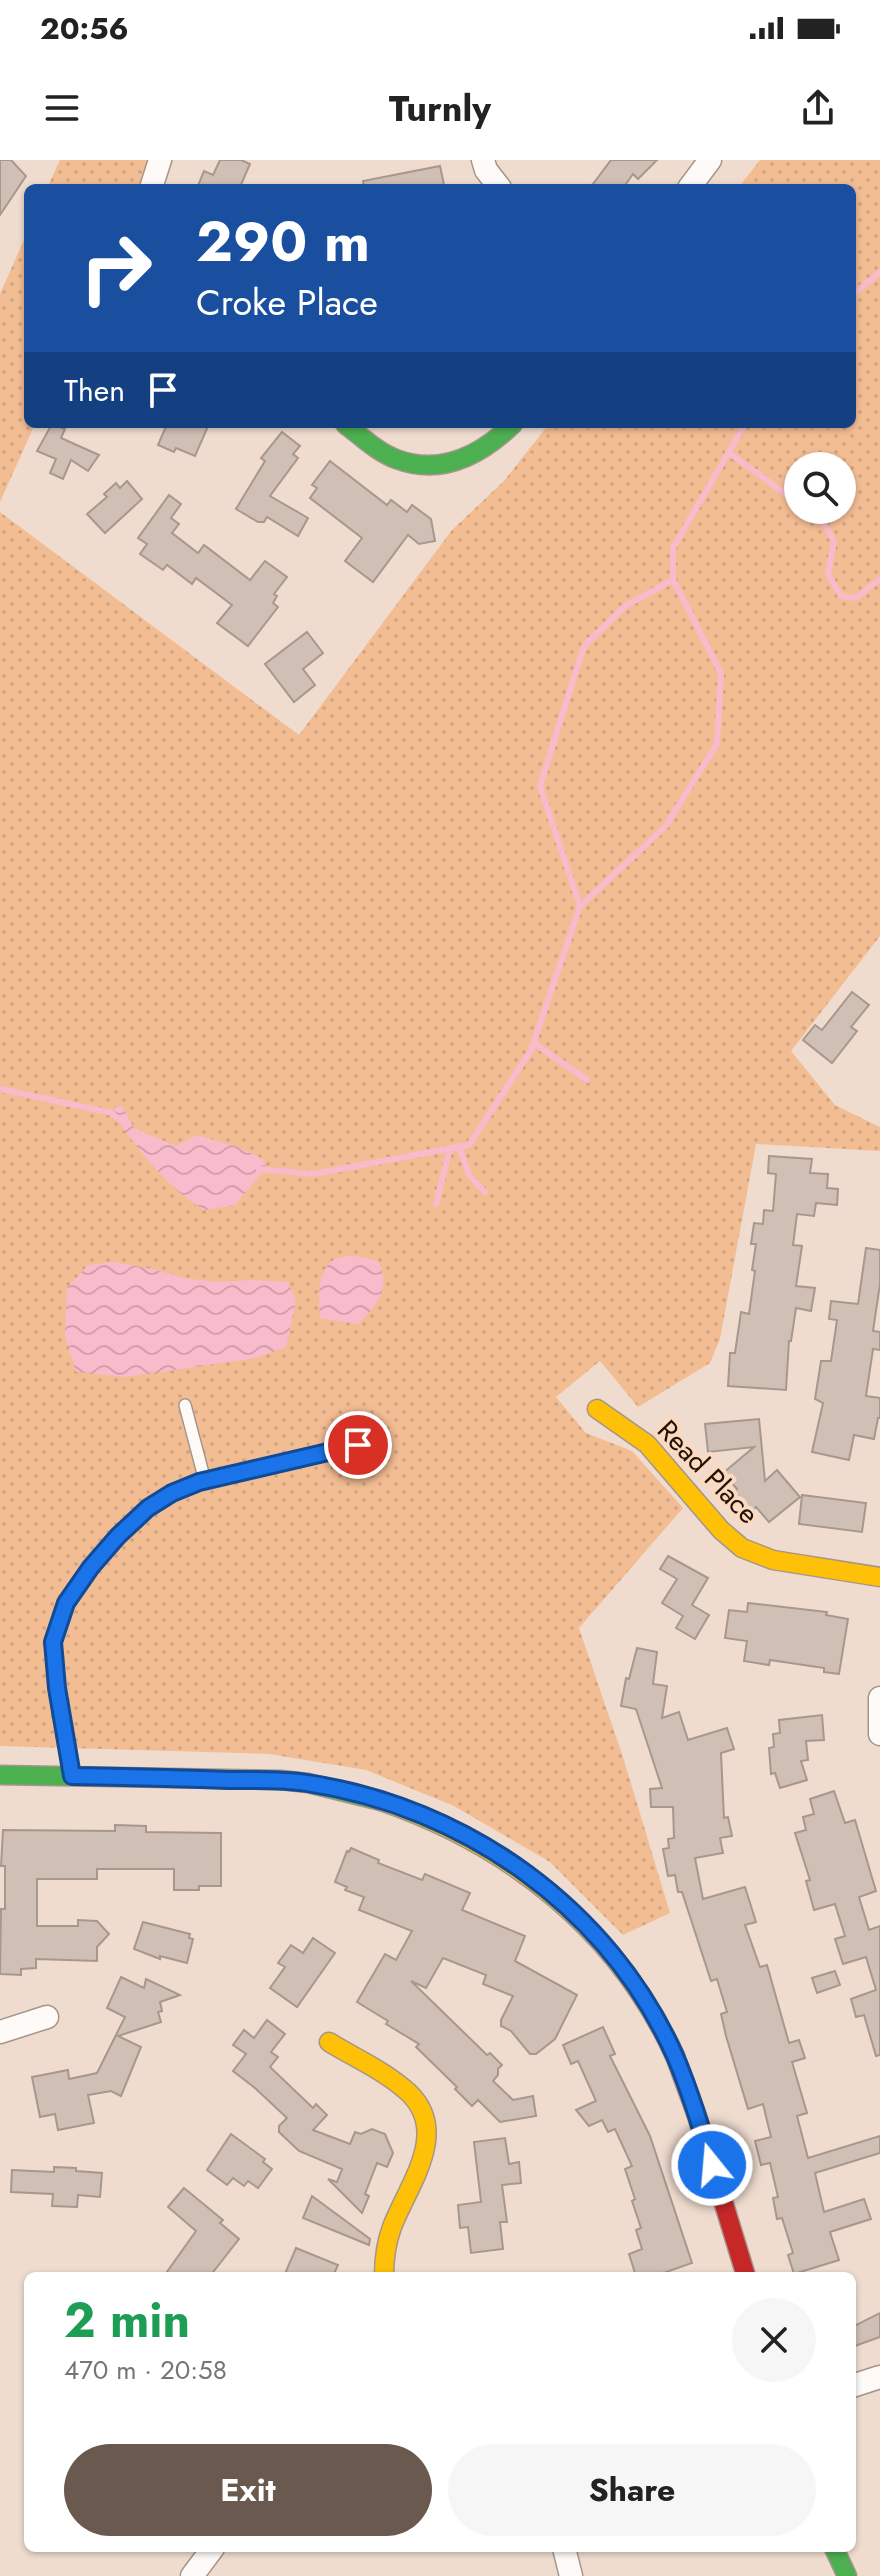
<!DOCTYPE html>
<meta charset="utf-8">
<style>
:root{--surface:#fff;--page:#f6f6f6;--text:#222;--muted:#767676;--accent:#69594e}
body{margin:0;font-family:Jost,sans-serif;background:var(--page);color:var(--text);height:100vh;display:flex;flex-direction:column;font-size:30px;white-space:nowrap}
*{box-sizing:border-box;margin:0}
p{font-size:26px;color:var(--muted)}
.icon{flex:none;width:44px;height:44px;fill:none;stroke:currentColor;stroke-width:2;stroke-linecap:round;stroke-linejoin:round}
.map{position:relative;flex:1;overflow:hidden}
.details{position:absolute;left:24px;top:2112px;width:832px;height:280px;display:flex;flex-direction:column;background:var(--surface);border-radius:12px;box-shadow:0 2px 6px #0004}
.details>*{flex:none}
.guide{position:absolute;left:24px;top:24px;width:832px;height:244px;border-radius:12px;box-shadow:0 2px 6px #0004;background:#1a4fa0;color:#fff;overflow:hidden}
.controls{position:absolute;left:784px;top:292px;display:grid;gap:16px}
.controls a{display:grid;place-items:center;width:72px;height:72px;border-radius:50%;background:var(--surface);box-shadow:0 2px 6px #0004;font-size:40px}
.pin{position:absolute;display:grid;place-items:center;width:68px;height:68px;color:#fff;margin:-34px;border:4px solid #fff;border-radius:50%;box-shadow:0 2px 8px #0007}
.me{position:absolute;width:88px;margin:-44px;rotate:343deg;stroke-linejoin:round;filter:drop-shadow(0 0 6px #0008)}
.turn{display:flex;align-items:center;gap:28px;height:168px;padding:0 40px;font-size:36px}
.turn .icon{width:104px;height:104px;stroke-width:2.5}
.turn b{display:block;font-size:56px;line-height:68px}
.then{display:flex;align-items:center;height:76px;padding:0 40px;background:#0003;gap:16px;font-size:30px}
.round{display:grid;place-items:center;flex:none;width:84px;height:84px;border-radius:42px;background:var(--page)}
.headline{display:flex;align-items:center;justify-content:space-between;height:136px;padding:0 40px}
h1{font-size:48px;font-weight:700;line-height:60px;color:#1e9e55}
.cta{display:flex;gap:16px;margin-top:auto;padding:16px 40px}
.cta a{flex:1;height:92px;border-radius:48px;background:var(--accent);color:#fff;font-size:32px;font-weight:700;line-height:92px;text-align:center}
.cta a+a{background:var(--page);color:var(--text)}
.status{display:flex;justify-content:space-between;align-items:center;height:56px;padding:0 40px;background:var(--surface);direction:ltr}
.status svg{height:22px;fill:currentColor}
header{display:flex;justify-content:space-between;align-items:center;height:104px;padding:0 40px;background:var(--surface);font-size:36px;font-weight:700}
.map>svg:first-child{display:block}
.park{fill:url(#park-dots);fill-rule:evenodd}
.water{fill:url(#water-waves)}
.lines{fill:none;stroke-linecap:round;stroke-linejoin:round}
.stream{stroke:#f8bbcb;stroke-width:6}
.building{fill:#cfbfb4;stroke:#a7978c;stroke-width:2}
.lane-casing{stroke:#a5958a;stroke-width:14}
.street-casing{stroke:#a5958a;stroke-width:25}
.fast-casing{stroke:#a5958a;stroke-width:21}
.slow-casing{stroke:#a5958a;stroke-width:21}
.jam-casing{stroke:#a5958a;stroke-width:21}
.lane{stroke:#fdfaf8;stroke-width:11}
.street{stroke:#fdfaf8;stroke-width:22}
.fast{stroke:#4caf50;stroke-width:18}
.slow{stroke:#ffc107;stroke-width:18}
.jam{stroke:#c62828;stroke-width:18}
.route-casing{stroke:#114b97;stroke-width:20}
.route{stroke:#1a73e8;stroke-width:14}
.labels{text-anchor:middle;dominant-baseline:central;stroke-width:8;stroke-linejoin:round;paint-order:stroke}
.street-label{font-size:28px;fill:#211308;stroke:#fcdac2}
</style>
<div class="status"><b>20:56</b><svg viewBox="0 0 49 12"><path d="M0 12V9h3v3zM5 12V6h3v6zM10 12V3h3v9zM15 12V0h3v12zM26 1h20v11H26zM47 4h2v5h-2z"/></svg></div>
<header><svg class="icon" aria-label="menu" viewBox="0 0 24 24"><path d="M4 6h16M4 12h16M4 18h16"/></svg>Turnly<svg class="icon" aria-label="share" viewBox="0 0 24 24"><path d="M12 15V3M7 8l5-5 5 5M5 13v7h14v-7"/></svg></header>
<div class="map">
<svg width="880" height="2416" viewBox="0 0 880 2416">
<defs>
<pattern id="park-dots" width="8" height="8" patternUnits="userSpaceOnUse" patternTransform="scale(2)"><rect width="8" height="8" fill="#f3bd94"/><path d="M2 2h.1M6 6h.1" fill="none" stroke="#d0a27e" stroke-width="1.8" stroke-linecap="round"/></pattern>
<pattern id="water-waves" width="16" height="10" patternUnits="userSpaceOnUse" patternTransform="scale(2)"><rect width="16" height="10" fill="#f8bbcb"/><path d="M0 5q4-4 8 0t8 0" fill="none" stroke="#d4a0ad"/></pattern>
</defs>
<rect width="100%" height="100%" fill="#efdccf"/>
<g class="park">
<polygon points="60,0 160,0 150,28 47,28"/>
<path d="M760 0H880V776L791 891 835 945 880 967V991L756 984 720 1179 710 1203 638 1247 600 1201 556 1237 586 1273 632 1291 683 1348 579 1468 623 1597 670 1753 623 1775 550 1702 454 1646 366 1610 269 1594 0 1586V352L299 575 452 370 503 322 549 264H852V28H738ZM798 306H842V350H798Z"/>
<polygon points="28,71 28,264 35,264 0,342 0,134"/>
</g>
<g class="water">
<path d="M122 946 134 968 176 986 197 975 238 987 263 999 266 1008 235 1045 204 1050C166 1027 138 989 112 953L115 947Z"/>
<path d="M351 1095 378 1101C392 1127 377 1146 358 1164L320 1158C319 1140 316 1114 332 1101 336 1098 346 1097 351 1095Z"/>
<polygon points="113,1102 152,1109 184,1118 215,1122 254,1120 288,1122 296,1141 286,1187 256,1198 126,1217 76,1212 65,1176 67,1128 88,1105"/>
</g>
<g class="lines">
<g class="stream">
<polyline points="852,135 880,112"/>
<polyline points="728,292 798,343"/>
<polyline points="808,350 822,360 834,381 828,414 841,436 856,438 880,419"/>
<polyline points="580,746 665,667 717,584 721,513 673,420"/>
<polyline points="534,883 587,920"/>
<polyline points="0,929 112,953 116,957"/>
<polyline points="459,986 469,1015 485,1032"/>
<polyline points="259,1009 313,1014 469,985 531,890 580,746 540,626 584,486 625,446 673,420 673,388 745,264"/>
<polyline points="436,1044 450,988"/>
</g>
</g>
<g class="building">
<polygon points="0,0 11,0 26,16 0,55"/>
<polygon points="220,0 241,0 250,4 240,27 243,28 197,28 204,11 213,15"/>
<polygon points="611,0 657,0 638,19 633,14 623,28 590,28"/>
<polygon points="440,6 444,25 429,28 364,28 363,21"/>
<polygon points="52,264 65,269 61,278 99,295 88,311 71,300 63,319 50,313 56,299 37,291"/>
<polygon points="167,264 209,264 195,296 176,288 174,292 158,285"/>
<polygon points="282,272 300,286 293,294 298,298 270,336 308,358 298,376 267,357 264,362 258,362 236,349 265,301 261,298"/>
<polygon points="330,301 387,345 391,340 407,352 412,345 431,359 435,381 419,384 408,375 373,422 345,401 362,378 310,338 317,328 312,325"/>
<polygon points="127,321 142,339 105,373 87,354 107,337 104,334 116,323 120,328"/>
<polygon points="169,335 181,344 171,358 179,364 172,373 198,393 204,385 250,420 265,401 287,417 274,434 277,436 273,443 278,447 248,486 217,463 232,445 196,418 192,424 167,405 163,410 140,394 147,384 138,378"/>
<polygon points="307,472 323,493 303,509 315,525 294,542 265,504"/>
<polygon points="852,832 869,845 851,867 857,871 832,903 803,880 815,865 822,870"/>
<polygon points="769,996 812,999 810,1013 828,1014 827,1028 838,1029 837,1045 816,1043 814,1056 797,1054 793,1085 802,1086 796,1126 815,1128 811,1151 796,1148 791,1181 789,1181 786,1230 728,1226 730,1193 735,1193 741,1152 749,1154 755,1111 752,1110 756,1084 751,1084 754,1063 763,1064 764,1050 773,1051 776,1014 768,1013"/>
<polygon points="866,1088 880,1090 880,1124 873,1171 880,1172 880,1190 873,1189 866,1236 880,1238 880,1258 878,1258 874,1279 854,1275 849,1300 812,1292 823,1243 815,1239 821,1201 831,1201 837,1160 829,1159 831,1141 858,1144"/>
<polygon points="759,1259 765,1321 777,1310 800,1337 769,1362 756,1347 751,1352 734,1332 737,1329 723,1313 754,1287 708,1292 705,1264"/>
<polygon points="802,1335 866,1343 862,1372 799,1364"/>
<polygon points="668,1396 708,1418 692,1445 709,1455 695,1479 676,1468 683,1456 662,1443 677,1419 660,1409"/>
<polygon points="748,1443 827,1452 826,1455 848,1459 839,1514 824,1512 824,1508 770,1500 769,1505 744,1501 747,1481 725,1478 729,1450 747,1452"/>
<polygon points="637,1488 657,1492 653,1524 667,1526 662,1558 679,1552 688,1580 727,1568 734,1589 721,1593 724,1658 728,1657 732,1676 720,1678 723,1693 695,1698 703,1739 745,1727 756,1762 745,1765 760,1807 767,1805 789,1883 799,1880 805,1898 792,1902 807,1953 797,1956 808,1998 880,1976 880,1993 815,2013 824,2052 864,2039 871,2059 830,2072 839,2100 794,2114 788,2095 793,2093 782,2058 777,2059 773,2038 778,2037 770,2003 761,2005 755,1981 771,1977 763,1944 748,1949 726,1876 721,1854 727,1852 717,1819 711,1821 682,1732 678,1732 675,1715 668,1716 663,1689 669,1688 668,1679 674,1678 673,1647 651,1647 650,1629 662,1628 636,1549 621,1546 626,1518 629,1519"/>
<polygon points="822,1555 824,1580 806,1581 808,1600 801,1601 807,1620 780,1628 775,1613 771,1614 769,1588 774,1587 773,1574 780,1573 779,1560"/>
<polygon points="834,1631 845,1663 855,1660 876,1731 859,1737 869,1770 880,1766 880,1895 876,1896 864,1855 856,1857 851,1839 876,1830 866,1797 843,1804 835,1779 845,1776 835,1744 814,1750 806,1721 810,1720 795,1673 806,1670 803,1657 814,1654 810,1639"/>
<polygon points="115,1665 146,1666 146,1672 221,1673 221,1726 199,1726 199,1730 174,1730 174,1709 97,1709 97,1719 37,1719 37,1766 78,1766 78,1760 97,1761 109,1774 97,1787 97,1801 36,1799 36,1808 21,1809 21,1815 0,1814 1,1749 5,1749 5,1706 1,1706 3,1670 115,1671"/>
<polygon points="351,1688 379,1700 378,1703 422,1720 425,1714 470,1733 462,1750 525,1776 515,1801 577,1835 555,1879 536,1894 530,1894 511,1871 501,1866 501,1860 513,1836 483,1824 486,1815 443,1798 426,1828 411,1821 487,1895 490,1893 502,1905 498,1909 498,1915 493,1921 513,1940 533,1936 536,1956 500,1962 478,1940 472,1946 455,1929 457,1927 416,1887 419,1884 386,1864 388,1861 357,1842 385,1794 396,1800 412,1771 359,1750 364,1737 345,1730 347,1727 335,1722 347,1691 349,1692"/>
<polygon points="143,1762 190,1774 189,1778 193,1779 187,1803 160,1796 160,1799 134,1789"/>
<polygon points="313,1778 335,1793 297,1847 270,1828 285,1807 278,1803 291,1785 303,1793"/>
<polygon points="835,1811 840,1825 817,1833 812,1818"/>
<polygon points="121,1817 144,1828 146,1819 180,1835 160,1842 162,1851 158,1852 161,1862 118,1876 141,1887 121,1936 111,1931 88,1935 94,1963 58,1970 55,1954 40,1957 32,1917 68,1910 69,1919 97,1913 125,1857 107,1848"/>
<polygon points="267,1860 285,1874 271,1892 278,1897 270,1907 313,1948 316,1944 327,1955 313,1970 350,1984 355,1972 361,1974 372,1969 385,1974 393,1993 387,2007 377,2003 365,2034 369,2036 362,2053 328,2019 337,2022 342,2009 299,1991 279,1972 279,1966 287,1958 255,1928 233,1911 246,1894 233,1885 244,1870 254,1878"/>
<polygon points="603,1867 615,1894 610,1896 650,1976 692,2103 655,2116 636,2116 629,2094 642,2089 636,2070 641,2068 632,2041 635,2039 625,2009 632,2006 615,1969 608,1972 602,1960 589,1966 576,1950 596,1941 578,1901 571,1904 563,1885"/>
<polygon points="231,1974 265,1999 263,2002 272,2009 258,2028 248,2021 244,2026 233,2018 227,2025 207,2010"/>
<polygon points="505,1978 509,2004 519,2002 521,2023 502,2025 507,2062 500,2062 503,2089 471,2093 468,2067 460,2068 458,2045 481,2042 474,1982"/>
<polygon points="54,2007 76,2008 76,2011 102,2013 100,2037 78,2035 77,2047 52,2046 53,2034 11,2032 12,2010 54,2012"/>
<polygon points="184,2028 223,2060 220,2063 239,2079 210,2116 164,2116 196,2071 168,2047"/>
<polygon points="312,2036 370,2079 369,2085 303,2058"/>
<polygon points="296,2088 338,2105 333,2116 284,2116"/>
<polygon points="880,2153 880,2177 852,2187 852,2167"/>
</g>
<g class="lines">
<g class="lane-casing">
<g id="lane">
<polyline points="185,1245 205,1321"/>
<polyline points="72,1616 57,1528 53,1482 66,1443 91,1407 118,1376 148,1348 172,1333 199,1322 358,1285"/>
</g>
</g>
<g class="street-casing">
<g id="street">
<polyline points="483,0 486,10 500,28"/>
<polyline points="151,28 160,0"/>
<polyline points="689,28 710,0"/>
<polyline points="880,1538 880,1574"/>
<polyline points="0,1872 47,1857"/>
<polyline points="852,2226 880,2217"/>
<polyline points="564,2388 571,2416"/>
<polyline points="192,2416 213,2388"/>
</g>
</g>
<g class="fast-casing">
<g id="fast">
<path d="M345 264C361 276 377 292 396 299 441 316 481 295 513 264"/>
<polyline points="0,1615 281,1620 308,1623 381,1641"/>
<polyline points="834,2388 847,2416"/>
</g>
</g>
<g class="slow-casing">
<g id="slow">
<polyline points="597,1249 647,1284 721,1370 742,1388 773,1400 880,1417"/>
<path d="M381 1641C510 1685 617 1770 675 1896"/>
<path d="M329 1882C355 1898 385 1911 408 1932 451 1972 408 2025 392 2067 386 2083 384 2099 384 2116"/>
</g>
</g>
<g class="jam-casing">
<polyline id="jam" points="675,1896 697,1956 746,2116"/>
</g>
<use href="#lane" class="lane"/>
<use href="#street" class="street"/>
<use href="#fast" class="fast"/>
<use href="#slow" class="slow"/>
<use href="#jam" class="jam"/>
</g>
<g class="lines">
<g class="route-casing">
<path id="route" d="M358 1285 199 1322 172 1333 148 1348 118 1376 91 1407 66 1443 53 1482 57 1528 72 1616C124 1617 177 1618 229 1620 255 1620 282 1619 307 1623 466 1647 609 1748 675 1896 690 1931 701 1968 712 2005"/>
</g>
<use href="#route" class="route"/>
</g>
<g class="labels">
<g class="street-label">
<text transform="translate(708 1312) rotate(46)">Read Place</text>
</g>
</g>
</svg>
<div class="controls">
<a><svg class="icon" aria-label="search" viewBox="0 0 24 24"><circle cx="10" cy="10" r="6"/><path d="M15 15l6 6"/></svg></a>
</div>
<div class="pin" style="left:358px;top:1285px;background:#d93025"><svg class="icon" aria-label="arrive" viewBox="0 0 24 24"><path d="M6 21V4h12l-3 4 3 4H6"/></svg></div>
<svg class="me" style="left:712px;top:2005px" viewBox="-20 -20 40 40"><circle r="17" fill="#1a73e8" stroke="#fff" stroke-width="3"/><path d="M0-11L8 9 0 5-8 9z" fill="#fff"/></svg>
<div class="guide">
<div class="turn"><svg class="icon" aria-label="right" viewBox="0 0 24 24"><path d="M7 20v-9h11M14 6l5 5-5 5"/></svg><div><b>290 m</b>Croke Place</div></div>
<div class="then">Then<svg class="icon" aria-label="arrive" viewBox="0 0 24 24"><path d="M6 21V4h12l-3 4 3 4H6"/></svg></div>
</div>
<section class="details">
<div class="headline"><div><h1>2 min</h1><p>470 m · 20:58</p></div><a class="round"><svg class="icon" aria-label="close" viewBox="0 0 24 24"><path d="M6 6l12 12M18 6L6 18"/></svg></a></div>
<div class="cta"><a>Exit</a><a>Share</a></div>
</section>
</div>
